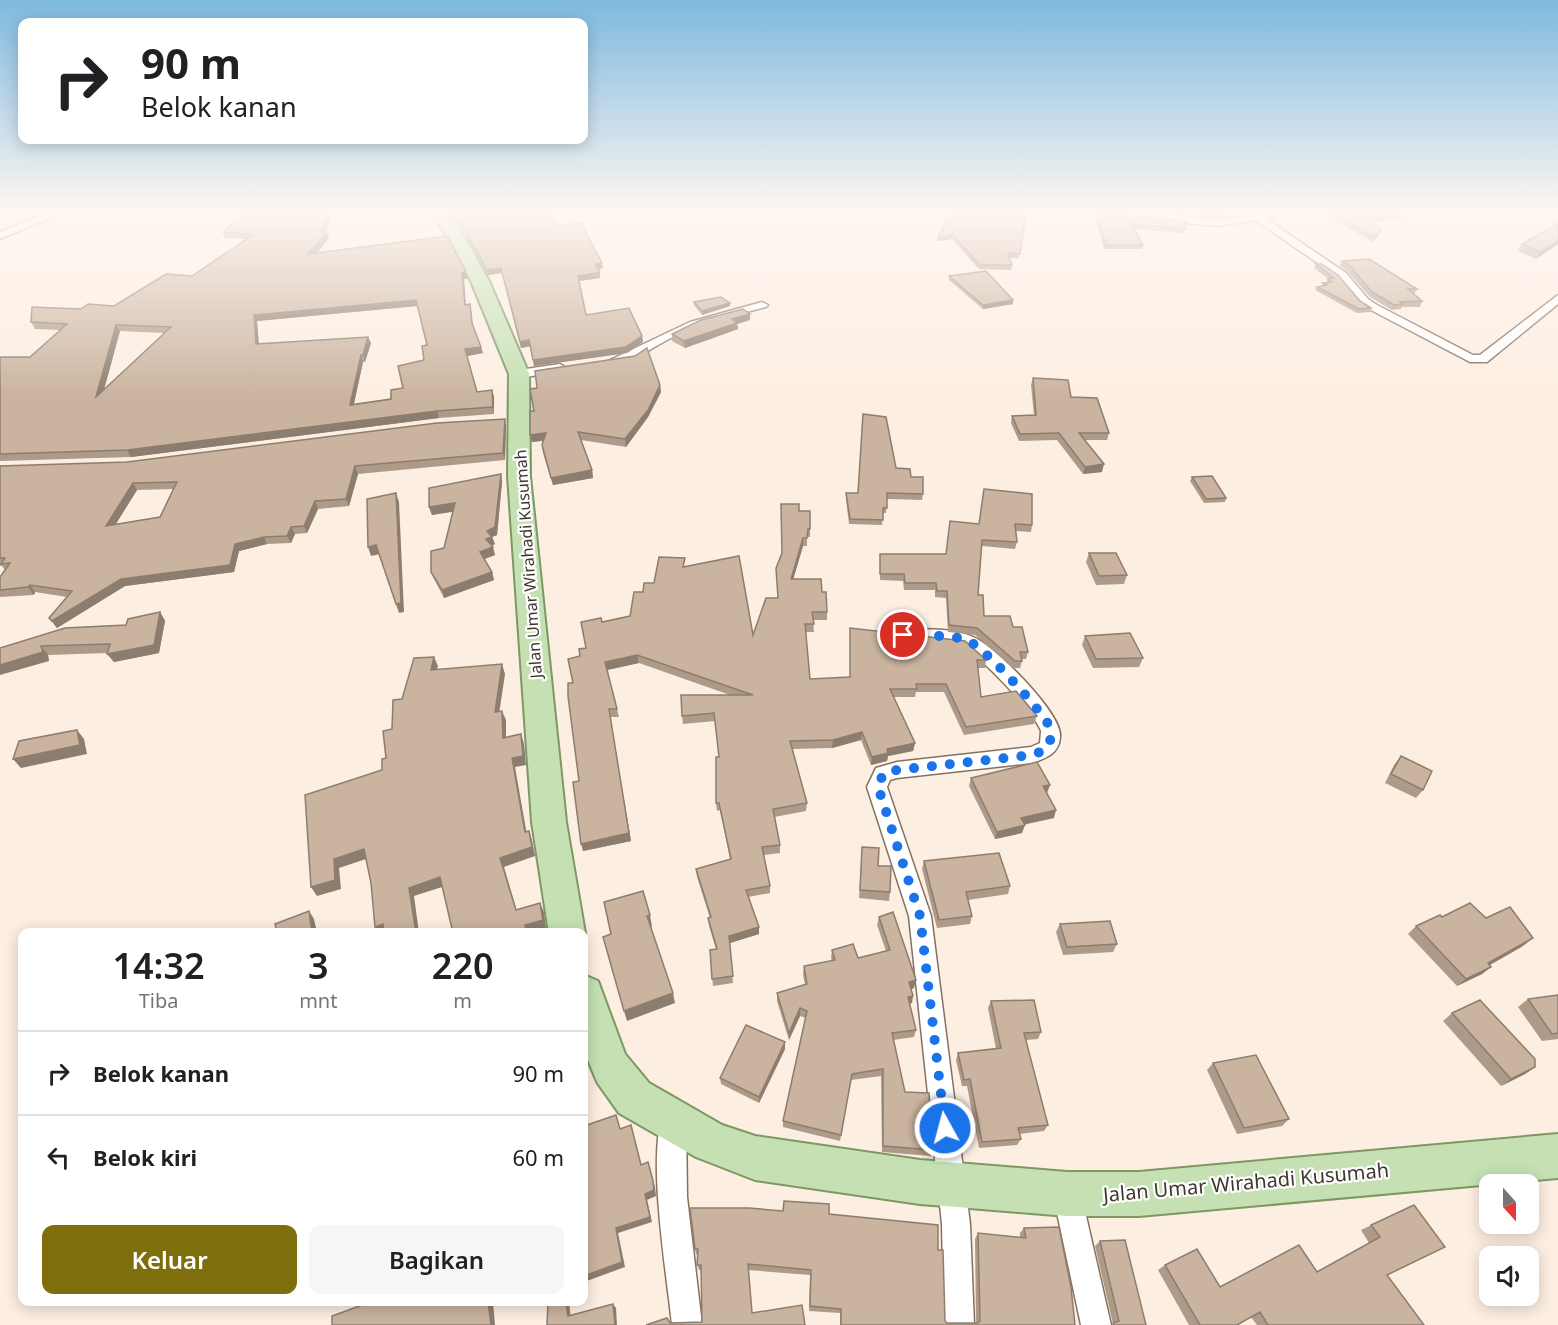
<!DOCTYPE html>
<html lang="id">
<style>
:root{--surface:#fff;--page:#f6f6f6;--text:#202124;--muted:#757577;--line:#e0e0e0;--accent:#7e6e0c}
body{margin:0;font-family:"Noto Sans",sans-serif;background:var(--page);color:var(--text);height:100vh;display:flex;flex-direction:column;font-size:22px;white-space:nowrap}
*{box-sizing:border-box;margin:0}
p{font-size:20px;color:var(--muted)}
.icon{flex:none;width:33px;height:33px;fill:none;stroke:currentColor;stroke-width:2;stroke-linecap:round;stroke-linejoin:round}
.map{position:relative;flex:1;overflow:hidden}
.panel{position:absolute;left:18px;top:928px;width:570px;height:378px;display:flex;flex-direction:column;background:var(--surface);border-radius:12px;box-shadow:0 3px 15px #0003}
.panel>*{flex:none}
.top-card{position:absolute;left:18px;top:18px;width:570px;height:126px;border-radius:12px;box-shadow:0 3px 15px #0003;background:#fff;color:var(--text);overflow:hidden}
.needle{width:39px;rotate:159deg}
.tools{position:absolute;left:1479px;top:1174px;display:grid;gap:12px}
.tools a{display:grid;place-items:center;width:60px;height:60px;border-radius:12px;background:var(--surface);box-shadow:0 3px 15px #0003;font-size:30px}
.pin{position:absolute;display:grid;place-items:center;width:51px;height:51px;color:#fff;margin:-26px;border:3px solid #fff;border-radius:50%;box-shadow:0 2px 6px #0007}
.me{position:absolute;width:66px;margin:-33px;rotate:353deg;stroke-linejoin:round;filter:drop-shadow(0 0 4px #0008)}
.turn{display:flex;align-items:center;gap:21px;height:126px;padding:0 24px;font-size:27px}
.turn .icon{width:78px;height:78px;stroke-width:2.5}
.turn b{display:block;font-size:42px;line-height:51px}
.eta{display:flex;justify-content:space-evenly;align-items:center;height:102px;text-align:center}
.eta b{font-size:36px;font-weight:600;line-height:42px}
.button{display:flex;gap:12px;margin-top:auto;padding:12px 24px}
.button a{flex:1;height:69px;border-radius:12px;background:var(--accent);color:#fff;font-size:24px;font-weight:600;line-height:69px;text-align:center}
.button a+a{background:var(--page);color:var(--text)}
ul{padding:0;list-style:none}
li{display:flex;align-items:center;gap:18px;height:84px;padding:0 24px;border-top:2px solid var(--line)}
li div{flex:1}
li b{display:block;font-size:22px}
li em{font-style:normal}
.map>svg:first-child{display:block}
.lines{fill:none;stroke-linecap:round;stroke-linejoin:round}
.street-casing{stroke:#86715f;stroke-width:3}
.primary-casing{stroke:#7d9864;stroke-width:4}
.street{fill:#fff;fill-rule:evenodd}
.primary{fill:#c5e1b3;fill-rule:evenodd}
.wall{fill:#ae9a89;fill-rule:evenodd}
.shaded-wall{fill:#8d7d6f}
.building{fill:#cab39f;stroke:#8d7d6f;stroke-width:1.5;fill-rule:evenodd}
.route{stroke:#1a73e8;stroke-width:10;stroke-dasharray:0 18}
.labels{text-anchor:middle;dominant-baseline:central;stroke-width:4.5;stroke-linejoin:round;paint-order:stroke}
.street-label{font-size:16px;fill:#40362e;stroke:#fefefe}
.near-street-label{font-size:20px;fill:#40362e;stroke:#fefefe}
</style>
<div class="map">
<svg width="1558" height="1325" viewBox="0 0 1558 1325">
<rect width="100%" height="100%" fill="#fdeee2"/>
<g class="lines">
<g class="street-casing">
<g id="street">
<polygon points="48,213 62,213 0,239 0,232"/>
<polygon points="1105,213 1145,213 1218,220 1260,213 1285,213 1265,218 1346,273 1368,299 1377,305 1473,355 1480,355 1558,295 1558,304 1487,362 1470,362 1369,309 1360,303 1338,277 1255,220 1218,226 1110,216"/>
<path d="M762 302 768 305 766 307C735 315 706 322 677 335 655 345 638 360 614 365L608 361 690 322Z"/>
<polygon points="560,364 566,368 564,371 519,378 513,374 519,370"/>
<path d="M902 629C926 630 953 627 975 638 995 647 1063 714 1060 737 1059 754 1046 758 1032 763L897 778 890 780 887 787 931 916 970 1224 974 1325H944L942 1224 909 916 867 787 876 768 897 762 1031 747 1040 743 1041 731C1034 712 975 649 957 644 937 639 915 645 896 639L893 635 896 631Z"/>
<path d="M673 1108 682 1112 686 1121 687 1197 702 1325H672C667 1275 646 1154 664 1112Z"/>
<polygon points="1067,1180 1077,1184 1081,1194 1111,1325 1081,1325 1053,1194 1057,1184"/>
</g>
</g>
<g class="primary-casing">
<g id="primary">
<polygon points="431,213 446,213 468,243 489,281 529,374 530,476 566,822 585,933 584,937 584,933 549,933 532,822 508,476 509,374 471,281 452,243"/>
<polygon points="584,975 598,981 625,1054 649,1083 722,1125 755,1136 920,1160 1067,1172 1139,1172 1558,1134 1558,1178 1139,1216 1067,1216 920,1204 755,1180 696,1157 619,1113 597,1082 584,1050"/>
</g>
</g>
<use href="#street" class="street"/>
<use href="#primary" class="primary"/>
</g>
<g class="wall">
<path d="M244 213H333L326 232H327L329 238 317 253 466 272 467 279H464L466 305 471 311 473 326 483 353 467 356 477 392 492 390 494 397V414L439 418 131 457 0 461V357H30L60 330 35 329 31 322 81 309 114 306 192 276 246 239 225 238 223 232ZM417 306 427 345 424 360 403 388 391 399 354 404 363 362H365L371 343 259 344 257 321ZM120 331 164 333 104 389Z"/>
<polygon points="451,213 548,213 558,226 603,268 598,269 600,272 600,278 579,281 586,315 642,336 643,342 627,353 534,366 531,346 521,348 502,273 488,275 470,242"/>
<polygon points="1026,213 1019,258 1010,258 1012,265 1011,270 979,269 952,239 937,241 938,237"/>
<polygon points="1094,213 1109,213 1187,221 1185,225 1185,229 1184,233 1133,229 1143,245 1142,249 1104,249"/>
<polygon points="1172,213 1228,213 1228,216 1218,218"/>
<polygon points="1324,213 1400,213 1404,216 1402,220 1370,222 1379,235 1373,242"/>
<polygon points="1558,223 1558,244 1536,259 1518,251 1522,244"/>
<polygon points="1342,261 1417,289 1414,294 1422,301 1420,307 1402,307 1401,309 1392,310 1370,297 1348,272 1340,266"/>
<polygon points="1316,264 1322,264 1360,301 1371,308 1370,312 1357,313 1315,290 1317,287 1322,286 1323,283 1326,282 1328,279 1329,279 1314,268"/>
<polygon points="949,276 1013,304 983,309 949,280"/>
<polygon points="694,302 730,306 702,315 694,305"/>
<polygon points="750,320 737,324 738,329 685,348 672,341 672,334"/>
<polygon points="1033,378 1071,397 1109,433 1107,440 1084,440 1102,472 1083,474 1057,440 1019,441 1011,423 1012,416 1034,415 1031,385"/>
<polygon points="660,385 661,392 648,417 626,447 581,440 592,470 593,478 553,485 543,453 542,445 543,441 532,442 530,435"/>
<path d="M506 426 505 460 358 474 349 506 318 509 307 533 295 534 291 543 267 544 239 551 234 572 125 586 57 628 49 618 67 597 35 592 34 595 0 597V590L5 570 2 566H0V466L127 462ZM173 489 160 517 116 524 137 490Z"/>
<polygon points="896,468 911,477 923,494 922,500 887,499 886,513 883,513 882,525 849,524 846,499 846,493 858,493"/>
<polygon points="501,474 502,482 497,535 492,537 495,544 492,546 495,555 484,559 492,572 494,580 444,598 434,579 431,572 444,548 453,511 432,515 429,507"/>
<polygon points="1192,477 1226,498 1225,502 1204,503 1190,481"/>
<polygon points="984,489 1032,525 1031,532 1016,531 1017,542 1015,549 982,546 978,595 984,616 1013,627 1028,652 1026,659 1021,659 1022,661 1020,668 1013,668 975,635 948,632 946,598 935,597 935,590 904,590 903,581 880,580 880,554 946,554 979,524"/>
<polygon points="799,511 810,511 810,537 807,537 807,546 803,546 793,579 822,592 827,612 827,620 813,620 814,632 806,632 810,679 850,677 850,628 986,660 985,668 978,668 981,697 1037,716 1034,724 964,735 944,692 916,692 915,697 893,697 915,743 913,751 888,756 887,761 871,765 861,740 832,748 792,749 807,803 806,811 774,817 780,845 780,853 764,855 770,886 770,893 748,897 759,934 730,943 733,983 713,986 710,950 716,949 709,926 708,918 710,918 697,877 696,869 730,859 720,810 717,811 716,803 719,757 715,721 683,724 682,716 730,695 639,663 607,670 619,717 610,717 631,841 583,851 573,683 580,656 602,622 630,616 643,592 654,583 685,567 753,635 777,598"/>
<polygon points="1089,553 1127,575 1124,584 1096,585 1086,562"/>
<polygon points="160,612 165,621 159,653 114,662 108,653 48,655 49,661 0,648 126,625"/>
<polygon points="1085,636 1143,658 1139,667 1093,668 1082,645"/>
<polygon points="1401,756 1423,790 1416,798 1385,783 1394,765"/>
<polygon points="971,778 1050,785 1047,793 1054,818 1024,824 1022,833 995,839 969,786"/>
<polygon points="862,847 878,866 890,892 889,901 859,898"/>
<polygon points="924,861 1010,886 1008,894 968,900 972,916 970,924 937,928 922,869"/>
<polygon points="879,917 914,988 911,989 912,1003 909,1004 916,1030 914,1037 893,1040 905,1092 933,1150 931,1156 882,1152 881,1076 851,1080 840,1141 783,1127 783,1121 806,1018 800,1016 789,1040 777,1001 777,993 805,985 803,974 804,966 832,961 831,958 832,950 858,958 886,951 877,925"/>
<polygon points="1442,917 1486,918 1523,946 1490,965 1491,967 1482,974 1457,986 1408,934 1416,926"/>
<polygon points="1060,924 1117,944 1113,952 1063,955 1056,932"/>
<polygon points="1558,995 1558,1039 1542,1041 1518,1007 1528,999"/>
<polygon points="991,1001 1041,1032 1038,1039 1026,1040 1048,1125 1044,1131 1019,1134 1021,1139 1017,1145 979,1148 967,1086 962,1086 956,1060 958,1053 996,1049 988,1008"/>
<polygon points="1452,1013 1535,1067 1525,1074 1501,1086 1443,1021"/>
<polygon points="785,1049 759,1103 721,1084 720,1078"/>
<polygon points="1213,1063 1289,1119 1282,1126 1237,1134 1207,1070"/>
<polygon points="1414,1205 1387,1275 1424,1325 1257,1325 1251,1317 1237,1325 1189,1325 1158,1270 1165,1265 1220,1287 1317,1272 1369,1243 1361,1230"/>
<polygon points="829,1214 938,1250 945,1321 947,1323 976,1323 975,1239 978,1233 1020,1237 1020,1233 1024,1228 1075,1325 840,1325 840,1313 809,1311 810,1275 748,1270 752,1313 805,1325 670,1323 702,1322 701,1270 699,1270 697,1265 698,1254 696,1254 695,1249"/>
<polygon points="1100,1241 1146,1325 1111,1325 1113,1324 1095,1246"/>
</g>
<g class="shaded-wall">
<polygon points="329,213 333,213 325,235 327,232 329,238 311,260 308,254 321,232"/>
<polygon points="1228,213 1228,216 1218,218 1219,214"/>
<polygon points="952,234 952,239 937,241 938,237"/>
<polygon points="1558,240 1558,244 1536,259 1540,252"/>
<polygon points="602,263 603,268 596,269 595,264"/>
<polygon points="501,268 502,273 488,275 487,270"/>
<polygon points="466,272 467,279 464,279 466,312 465,305 462,273"/>
<polygon points="600,272 600,278 579,281 578,276"/>
<polygon points="416,300 417,306 257,321 259,351 256,344 254,315"/>
<polygon points="1013,300 1013,304 983,309 983,305"/>
<polygon points="730,303 730,306 702,315 702,311"/>
<polygon points="750,314 750,320 737,324 738,329 685,348 684,341 732,319"/>
<polygon points="116,325 120,331 100,404 96,397"/>
<polygon points="642,336 643,342 627,353 534,366 533,360"/>
<polygon points="368,337 371,343 365,362 363,355"/>
<polygon points="529,340 531,346 521,348 520,342"/>
<polygon points="481,347 483,353 467,356 465,349"/>
<polygon points="361,355 363,362 352,412 350,405"/>
<polygon points="660,385 661,392 648,417 626,447 625,439"/>
<polygon points="492,390 494,397 494,414 493,407"/>
<polygon points="437,411 439,418 131,457 127,450"/>
<polygon points="505,419 506,426 505,460 503,453"/>
<polygon points="546,433 548,440 532,442 530,435"/>
<polygon points="1104,464 1102,472 1083,474 1085,467"/>
<polygon points="355,466 358,474 349,506 346,499"/>
<polygon points="592,470 593,478 553,485 551,478"/>
<polygon points="501,474 502,482 497,535 492,537 495,544 488,547 486,539 487,531"/>
<polygon points="133,483 137,490 110,533 106,526"/>
<polygon points="396,493 399,502 404,612 399,613 396,604"/>
<polygon points="315,501 318,509 307,533 304,526"/>
<polygon points="455,503 458,511 432,515 429,507"/>
<polygon points="291,527 295,534 291,543 287,536"/>
<polygon points="264,537 267,544 239,551 234,572 125,586 57,628 52,621 121,579 235,544"/>
<polygon points="803,538 803,546 791,587 791,579"/>
<polygon points="376,545 380,554 371,556 368,547"/>
<polygon points="493,547 495,555 482,560 480,552"/>
<polygon points="492,572 494,580 444,598 442,590"/>
<polygon points="30,585 35,592 34,595 28,587"/>
<polygon points="160,612 165,621 159,653 114,662 107,654"/>
<polygon points="41,646 48,655 49,661 0,675 0,665"/>
<polygon points="637,655 639,663 607,670 605,662"/>
<polygon points="434,657 438,666 434,679 431,670"/>
<polygon points="502,664 505,674 498,721 495,712"/>
<polygon points="502,711 506,720 506,747 503,738"/>
<polygon points="610,717 631,841 583,851 581,844"/>
<polygon points="77,730 84,739 87,754 21,768 13,759"/>
<polygon points="862,732 861,740 832,748 833,740"/>
<polygon points="521,734 524,744 526,765 515,767 528,841 525,832 512,758"/>
<polygon points="915,743 913,751 888,756 887,761 871,765 872,757 887,749"/>
<polygon points="1050,785 1047,792 1041,794 1043,786"/>
<polygon points="1056,810 1054,818 1018,826 1021,818"/>
<polygon points="1025,825 1022,833 995,839 997,832"/>
<polygon points="529,831 532,840 535,856 504,867 519,919 516,910 500,858"/>
<polygon points="364,849 369,858 339,868 341,889 317,896 311,887 334,859"/>
<polygon points="440,877 445,886 414,896 419,933 416,933 409,888"/>
<polygon points="540,903 544,912 546,928 526,933 525,925"/>
<polygon points="309,911 314,919 317,933 312,933"/>
<polygon points="650,915 652,927 650,927 647,916"/>
<polygon points="383,924 389,933 379,933 375,927"/>
<polygon points="759,927 759,934 730,943 729,936"/>
<polygon points="1533,938 1523,946 1479,971 1488,963"/>
<polygon points="1491,967 1482,974 1457,986 1466,979"/>
<polygon points="916,980 914,988 907,990 909,982"/>
<polygon points="673,993 675,1003 627,1021 624,1011"/>
<polygon points="913,996 912,1003 906,1004 908,997"/>
<polygon points="800,1008 800,1016 789,1040 789,1033"/>
<polygon points="785,1042 785,1049 759,1103 759,1097"/>
<polygon points="1535,1067 1525,1074 1501,1086 1511,1079"/>
<polygon points="648,1162 655,1187 656,1196 647,1200 652,1222 618,1233 625,1267 584,1282 584,1276 616,1228 645,1194"/>
<polygon points="488,1302 493,1302 495,1325 491,1325"/>
<polygon points="566,1302 569,1302 571,1320 568,1316"/>
<polygon points="613,1304 616,1308 617,1325 615,1325"/>
</g>
<g class="building">
<path d="M244 213H329L321 232H327L308 254 447 236 466 272 462 273 465 305 470 304 472 323 481 347 465 349 477 392 492 390 493 407 437 411 127 450 0 454V357H30L67 324 31 322 32 307 81 309 88 304 114 306 166 274 192 276 254 234 223 232ZM416 300 427 345 422 346 424 360 398 366 403 388 391 390V399L350 405 361 355H363L368 337 256 344 254 315ZM116 325 171 327 96 397Z"/>
<polygon points="453,213 548,213 558,226 581,223 602,263 595,264 600,272 578,276 586,315 629,308 642,336 626,347 533,360 529,340 520,342 501,268 487,270 469,237"/>
<polygon points="951,213 1026,213 1020,254 1008,253 1012,265 980,265 952,234 938,237"/>
<polygon points="1096,213 1109,213 1187,221 1184,221 1185,229 1131,224 1143,245 1106,245"/>
<polygon points="1333,213 1400,213 1404,216 1365,218 1381,230 1375,238"/>
<polygon points="1558,223 1558,240 1540,252 1522,244"/>
<polygon points="1369,259 1417,289 1408,289 1422,301 1400,302 1403,304 1394,305 1372,292 1350,266 1342,261"/>
<polygon points="1316,264 1322,264 1338,275 1360,301 1371,308 1359,309 1317,287 1327,285 1323,283 1332,282 1328,279 1334,278"/>
<polygon points="986,271 1013,300 983,305 949,276"/>
<polygon points="721,297 730,303 702,311 694,302"/>
<polygon points="743,309 750,314 732,319 737,323 684,341 672,334 701,320"/>
<polygon points="647,348 660,385 648,410 625,439 578,432 592,470 551,478 542,445 546,433 530,435 530,411 534,411 530,389 537,388 535,371 635,356"/>
<polygon points="1033,378 1068,380 1071,397 1097,398 1109,433 1079,433 1104,464 1085,467 1059,433 1020,434 1012,416 1036,415"/>
<polygon points="863,414 886,417 896,468 910,469 911,477 923,477 923,494 887,493 887,508 883,508 883,520 850,519 846,493 858,493"/>
<path d="M505 419 503 453 355 466 346 499 315 501 304 526 291 527 287 536 264 537 235 544 230 565 121 579 52 621 49 618 72 591 30 585 28 587 0 590V577L10 563 1 564 5 558H0V466L127 462 437 423ZM177 482 160 517 106 526 133 483Z"/>
<polygon points="501,474 495,527 487,531 492,537 486,539 493,547 480,552 492,572 442,590 431,572 431,551 444,548 455,503 429,507 429,488"/>
<polygon points="1212,476 1226,498 1206,499 1192,477"/>
<polygon points="984,489 1032,494 1032,525 1015,524 1017,542 982,540 978,595 983,595 984,616 1010,616 1013,627 1022,627 1028,652 1020,652 1022,661 1015,661 977,628 949,625 947,591 937,591 936,583 905,583 904,574 880,574 880,554 946,554 950,521 979,524"/>
<polygon points="396,493 401,603 396,604 376,545 368,547 367,499"/>
<polygon points="781,504 799,504 799,511 810,511 810,529 808,529 807,538 803,538 791,579 821,579 822,592 826,592 827,612 812,612 814,624 805,624 810,679 850,677 850,628 965,641 986,660 977,660 981,697 1016,691 1037,716 966,727 946,684 916,684 917,689 890,689 915,743 887,749 888,753 872,757 862,732 833,740 790,741 807,803 773,809 780,845 762,847 770,886 746,890 759,927 729,936 733,976 712,979 710,950 717,949 708,918 711,917 696,869 731,859 719,803 716,803 716,757 719,757 714,713 682,716 681,695 753,695 637,655 605,662 617,709 609,709 629,833 581,844 573,782 579,781 568,696 568,683 573,683 568,659 580,656 579,649 586,648 581,622 601,618 602,622 630,616 634,592 643,592 644,583 654,583 659,557 685,558 683,567 739,556 753,635 766,598 778,598 776,568 782,553"/>
<polygon points="1089,553 1116,553 1127,575 1099,576"/>
<polygon points="160,612 154,645 107,654 110,644 41,646 43,652 0,665 0,648 65,628 126,625 128,619"/>
<polygon points="1130,633 1143,658 1096,659 1085,636"/>
<polygon points="434,657 431,670 502,664 495,712 502,711 503,738 521,734 523,756 512,758 525,832 529,831 532,847 500,858 516,910 540,903 543,920 525,925 526,933 453,933 440,877 409,888 416,933 384,933 383,924 375,927 371,883 364,849 334,859 335,880 311,887 305,795 382,770 382,759 386,758 383,731 392,729 393,700 402,699 414,658"/>
<polygon points="77,730 80,745 13,759 19,741"/>
<polygon points="1401,756 1432,771 1423,790 1391,774"/>
<polygon points="1037,762 1050,785 1043,786 1056,810 1021,818 1025,825 997,832 971,778"/>
<polygon points="862,847 879,848 878,866 891,866 890,892 860,890"/>
<polygon points="999,853 1010,886 966,892 972,916 939,920 924,861"/>
<polygon points="643,891 650,915 647,916 673,993 624,1011 603,937 611,934 604,902"/>
<polygon points="1470,903 1486,918 1510,907 1533,938 1488,963 1491,967 1466,979 1416,926 1440,915 1442,917"/>
<polygon points="309,911 312,933 277,933 275,924"/>
<polygon points="893,912 916,980 909,982 913,996 908,997 916,1030 892,1033 905,1092 929,1093 933,1150 883,1146 883,1069 852,1074 841,1135 783,1121 807,1011 800,1008 789,1033 777,993 807,984 804,966 835,960 832,950 853,944 858,958 890,950 879,917"/>
<polygon points="1110,921 1117,944 1067,947 1060,924"/>
<polygon points="1558,995 1558,1033 1552,1034 1528,999"/>
<polygon points="1034,1000 1041,1032 1024,1033 1048,1125 1018,1128 1021,1139 982,1142 970,1079 964,1080 958,1053 1001,1048 991,1001"/>
<polygon points="1480,1000 1535,1059 1535,1067 1511,1079 1452,1013"/>
<polygon points="746,1025 785,1042 759,1097 720,1078"/>
<polygon points="1256,1055 1289,1119 1244,1128 1213,1063"/>
<polygon points="584,1110 587,1125 616,1115 620,1129 631,1125 641,1165 648,1162 653,1181 654,1190 645,1194 650,1217 616,1228 622,1262 584,1276"/>
<polygon points="784,1201 829,1204 829,1214 938,1225 938,1250 943,1250 945,1321 947,1323 978,1323 980,1321 978,1233 1026,1238 1024,1228 1059,1227 1071,1287 1075,1325 841,1325 841,1309 810,1306 811,1270 748,1264 752,1313 802,1305 805,1325 646,1325 667,1318 670,1323 702,1322 701,1265 697,1265 698,1249 695,1249 690,1208 749,1208 783,1211"/>
<polygon points="1414,1205 1445,1247 1387,1275 1424,1325 1268,1325 1260,1312 1237,1325 1200,1325 1165,1265 1197,1249 1220,1287 1299,1245 1317,1272 1380,1237 1371,1225"/>
<polygon points="1125,1240 1146,1325 1114,1325 1113,1323 1119,1321 1100,1241"/>
<polygon points="364,1302 488,1302 491,1325 332,1325 332,1316 365,1304"/>
<polygon points="548,1302 566,1302 568,1316 613,1304 615,1325 547,1325"/>
</g>
<linearGradient id="sky" x2="0" y2="1"><stop stop-color="#7eb9df"/><stop offset="0.53" stop-color="#fef7f2"/><stop offset="1" stop-color="#fef7f2" stop-opacity="0"/></linearGradient>
<rect width="1558" height="399" fill="url(#sky)"/>
<g class="lines">
<path class="route" d="M903 635C921 636 952 634 968 641 984 647 1039 708 1048 724 1053 733 1051 743 1045 750L1032 755 897 770 883 774 878 787 920 916 945 1128"/>
</g>
<g class="labels">
<g class="street-label">
<text transform="translate(528 564) rotate(-94)">Jalan Umar Wirahadi Kusumah</text>
</g>
<g class="near-street-label">
<text transform="translate(1246 1182) rotate(-5)">Jalan Umar Wirahadi Kusumah</text>
</g>
</g>
</svg>
<div class="tools">
<a><svg class="needle" viewBox="-14 -14 28 28"><path d="M0-13l5 13h-10z" fill="#e53935"/><path d="M0 13l5-13h-10z" fill="#757577"/></svg></a>
<a><svg class="icon" aria-label="sound" viewBox="0 0 24 24"><path d="M4 9h4l5-4v14l-5-4H4zM17 9q2 3 0 6"/></svg></a>
</div>
<div class="pin" style="left:903px;top:635px;background:#d93025"><svg class="icon" aria-label="arrive" viewBox="0 0 24 24"><path d="M6 21V4h12l-3 4 3 4H6"/></svg></div>
<svg class="me" style="left:945px;top:1128px" viewBox="-20 -20 40 40"><circle r="17" fill="#1a73e8" stroke="#fff" stroke-width="3"/><path d="M0-11L8 9 0 5-8 9z" fill="#fff"/></svg>
<div class="top-card">
<div class="turn"><svg class="icon" aria-label="right" viewBox="0 0 24 24"><path d="M7 20v-9h11M14 6l5 5-5 5"/></svg><div><b>90 m</b>Belok kanan</div></div>
</div>
<section class="panel">
<div class="eta">
<div><b>14:32</b><p>Tiba</p></div>
<div><b>3</b><p>mnt</p></div>
<div><b>220</b><p>m</p></div>
</div>
<ul>
<li><svg class="icon" aria-label="right" viewBox="0 0 24 24"><path d="M7 20v-9h11M14 6l5 5-5 5"/></svg><div><b>Belok kanan</b></div><em>90 m</em></li>
<li><svg class="icon" aria-label="left" viewBox="0 0 24 24"><path d="M17 20v-9H6M10 6l-5 5 5 5"/></svg><div><b>Belok kiri</b></div><em>60 m</em></li>
</ul>
<div class="button"><a>Keluar</a><a>Bagikan</a></div>
</section>
</div>
